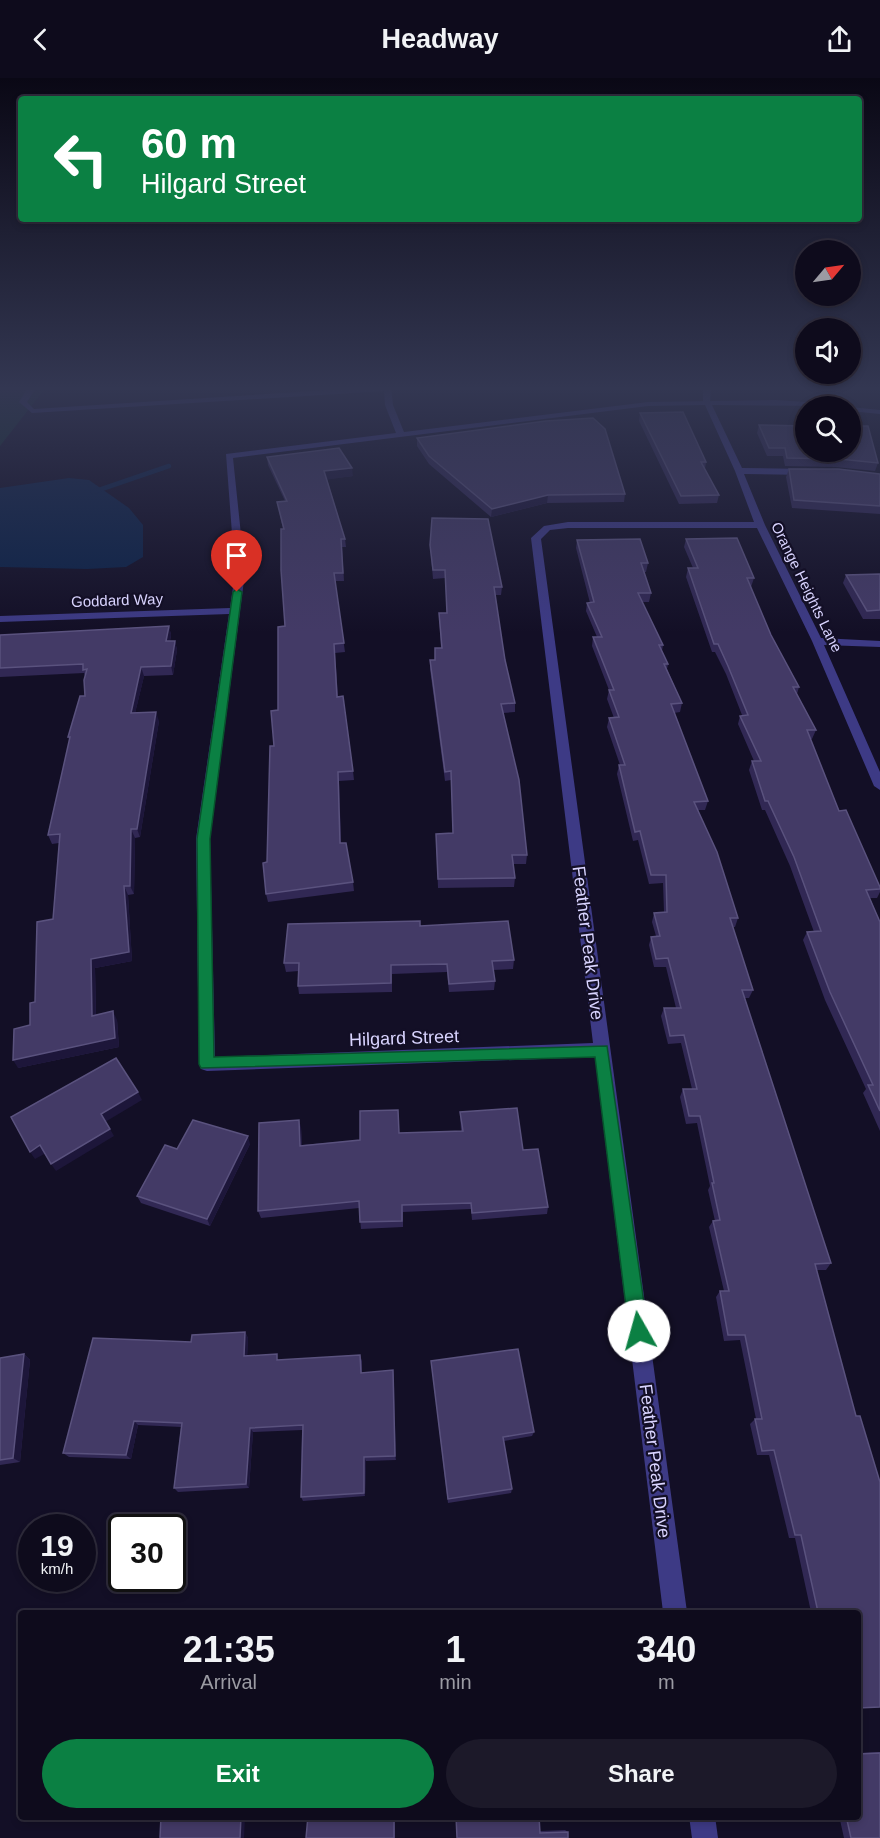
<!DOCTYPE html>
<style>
:root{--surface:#0e0b1c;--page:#1c1929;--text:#f1f3f6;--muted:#9b9ba3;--line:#2e2b3b;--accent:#0b8043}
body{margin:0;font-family:Arial,sans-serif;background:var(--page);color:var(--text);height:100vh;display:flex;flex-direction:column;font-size:22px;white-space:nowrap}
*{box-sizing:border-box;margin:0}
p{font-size:20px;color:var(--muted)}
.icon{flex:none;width:33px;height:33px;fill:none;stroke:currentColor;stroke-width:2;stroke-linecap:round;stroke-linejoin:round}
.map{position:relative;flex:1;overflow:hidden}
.sheet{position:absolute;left:18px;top:1532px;width:843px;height:210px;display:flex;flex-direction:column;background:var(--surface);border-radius:6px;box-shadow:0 3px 9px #0003,0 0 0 2px var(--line)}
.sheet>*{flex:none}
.hud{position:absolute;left:18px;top:18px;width:844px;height:126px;border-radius:6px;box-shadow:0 3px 9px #0003,0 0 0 2px var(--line);background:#0b8043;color:#fff;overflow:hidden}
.needle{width:39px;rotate:61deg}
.controls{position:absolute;left:795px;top:162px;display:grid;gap:12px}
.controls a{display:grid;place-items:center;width:66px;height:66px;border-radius:50%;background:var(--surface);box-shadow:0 3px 9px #0003,0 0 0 2px var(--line);font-size:30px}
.speed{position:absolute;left:18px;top:1436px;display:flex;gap:12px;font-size:30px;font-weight:700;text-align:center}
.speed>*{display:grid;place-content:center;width:78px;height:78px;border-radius:50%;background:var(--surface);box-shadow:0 3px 9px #0003,0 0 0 2px var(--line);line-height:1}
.speed small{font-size:15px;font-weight:400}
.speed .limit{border:3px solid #111;border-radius:9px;background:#fff;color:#111}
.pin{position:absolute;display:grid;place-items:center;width:51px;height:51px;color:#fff;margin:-62px -26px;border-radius:50% 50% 50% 0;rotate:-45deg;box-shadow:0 0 6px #0007}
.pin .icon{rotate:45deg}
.me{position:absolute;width:66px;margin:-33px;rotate:353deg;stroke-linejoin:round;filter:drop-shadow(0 0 4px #0008)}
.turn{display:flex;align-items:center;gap:21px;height:126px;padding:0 24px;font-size:27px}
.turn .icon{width:78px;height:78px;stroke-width:2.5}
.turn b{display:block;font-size:42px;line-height:51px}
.eta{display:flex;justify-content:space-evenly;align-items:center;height:102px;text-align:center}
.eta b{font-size:36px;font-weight:700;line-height:42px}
.action{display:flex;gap:12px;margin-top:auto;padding:12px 24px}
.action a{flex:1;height:69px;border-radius:36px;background:var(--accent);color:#fff;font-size:24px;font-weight:700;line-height:69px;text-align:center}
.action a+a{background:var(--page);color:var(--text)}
header{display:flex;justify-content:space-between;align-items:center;height:78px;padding:0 24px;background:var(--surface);font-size:27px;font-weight:700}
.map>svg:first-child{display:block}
.green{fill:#12302f}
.water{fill:#0c2248}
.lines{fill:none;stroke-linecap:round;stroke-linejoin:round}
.stream{stroke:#0c2248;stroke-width:4.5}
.service{fill:#3d3a85;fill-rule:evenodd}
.minor{fill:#3d3a85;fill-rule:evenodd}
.wall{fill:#312854}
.shaded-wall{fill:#1d163a}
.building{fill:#433a66;stroke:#5a527e;stroke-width:1.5}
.route{fill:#0b8043;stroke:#07532c;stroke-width:1.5}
.labels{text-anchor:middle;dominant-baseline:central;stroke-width:4.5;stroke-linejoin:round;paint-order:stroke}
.far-street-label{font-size:15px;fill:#d9d4ff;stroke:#130f26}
.street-label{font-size:18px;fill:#d9d4ff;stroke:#130f26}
</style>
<header><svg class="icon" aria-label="back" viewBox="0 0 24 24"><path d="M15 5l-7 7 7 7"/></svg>Headway<svg class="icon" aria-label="share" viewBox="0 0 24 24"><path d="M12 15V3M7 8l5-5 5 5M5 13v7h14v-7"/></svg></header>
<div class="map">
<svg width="880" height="1760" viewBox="0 0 880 1760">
<rect width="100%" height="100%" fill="#130f26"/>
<polygon class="green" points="0,308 47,308 0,368"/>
<polygon class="water" points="69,400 89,402 129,430 143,447 143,479 126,489 87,491 0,489 0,410"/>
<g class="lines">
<polyline class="stream" points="93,414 169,388"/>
<polygon class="service" points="703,308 711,308 710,326 703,324"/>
<g class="minor">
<path d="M29 308H37L27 324 34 331 391 308 393 327 404 354 648 324 776 322 835 326 839 328 712 327 742 390 808 391 812 394 808 397 744 396 765 447 821 560 880 563V569L824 567 880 694V712L874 708 812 563 757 450H568L550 452 541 461 687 1534H663L595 979 207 993 201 991 199 986 196 761 229 536 0 544V538L230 530 235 495 226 376 396 355 385 327 384 313 32 335 19 324ZM705 327 735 393 754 444H568L544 448 531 460 593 965 215 979 210 761 245 495 233 380 648 328Z"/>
<polygon points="850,329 880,332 880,336 850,333"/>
<polygon points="689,1738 715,1738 718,1760 692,1760"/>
</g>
</g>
<g class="wall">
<polygon points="640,335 706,384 705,391 719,417 717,425 679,426 639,343"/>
<polygon points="759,347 878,385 875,393 836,389 785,388 783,378 767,378 757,355"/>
<polygon points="417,360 625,416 624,424 547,425 491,439 429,386 417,368"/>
<polygon points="267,379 353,398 327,401 345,461 346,469 342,469 344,503 335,503 345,574 335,575 338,618 353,693 354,702 339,703 341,765 353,804 354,813 268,824 266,816 267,784 274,668 278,632 285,548 283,451 277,424 285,423 268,387"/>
<polygon points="789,391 880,396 880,436 792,430 786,399"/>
<polygon points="686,461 754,500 751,509 771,557 799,609 797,616 816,652 812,661 810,661 839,733 880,809 880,814 877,820 870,820 880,844 880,1053 863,1015 866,1011 825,922 803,862 807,854 814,854 790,788 765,732 762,732 749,692 752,683 754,683 738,646 740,638 742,637 726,596 715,574 712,574 686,499 688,490 693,490 684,469"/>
<polygon points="577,462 648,485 646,494 644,494 651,515 649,524 642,524 663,567 662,573 668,586 667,591 682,625 680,634 674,635 708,723 705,732 698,732 738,840 735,849 733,849 753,912 749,920 744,920 831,1185 826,1192 817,1192 858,1534 811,1534 795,1460 789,1460 769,1377 757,1377 750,1346 755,1341 756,1341 740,1262 724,1263 716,1219 720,1213 724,1213 709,1149 713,1143 715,1143 708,1112 710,1108 697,1045 686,1046 680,1019 683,1011 692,1011 681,965 668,966 661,938 664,930 676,930 666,889 654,889 649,867 651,859 656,858 652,844 654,835 664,834 663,805 649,806 638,762 633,763 617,696 619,687 620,687 607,649 609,640 614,640 607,621 609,612 592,568 593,559 597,559 586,533 587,525 590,525 576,470"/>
<polygon points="430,467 502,509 501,517 495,517 505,582 515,625 515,634 503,635 527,777 526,786 513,786 515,800 514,809 438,810 436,756 453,755 451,702 445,703 430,591 430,582 435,582 435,570 441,570 439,535 447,535 445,500 433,501"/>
<polygon points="880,496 880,541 863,541 843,505 846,497"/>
<polygon points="169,548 171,557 170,563 175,563 177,572 173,597 144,598 135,635 159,643 140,759 135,760 134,816 128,817 132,883 95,890 96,937 117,942 119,969 18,990 30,947 53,841 59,765 52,766 48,757 70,663 68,659 85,618 85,598 84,595 0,599 0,557"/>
<polygon points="420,848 514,882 513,891 493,892 495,903 494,912 449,914 447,894 392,896 392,914 299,916 298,908 299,893 286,894 284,885"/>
<polygon points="460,1034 523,1072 548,1129 547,1136 472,1142 471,1131 403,1134 403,1149 361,1151 359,1130 261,1140 258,1133 301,1049 302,1067 360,1062 399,1055 461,1053"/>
<polygon points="250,1066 210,1148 141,1125 137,1118 177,1071"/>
<polygon points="245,1254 248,1260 247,1278 280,1282 360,1277 362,1283 362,1295 393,1292 396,1382 366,1383 365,1418 303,1423 301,1419 302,1352 253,1354 249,1410 178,1414 174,1410 181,1349 138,1347 131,1381 69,1379 63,1375 191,1264"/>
<polygon points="24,1276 30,1282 20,1384 0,1387 0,1280"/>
<polygon points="431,1283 534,1354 532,1358 504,1363 512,1411 511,1415 448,1425"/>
<polygon points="880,1674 880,1760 844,1760 840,1742 819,1743 811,1740 811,1738 858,1738 858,1675"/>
<polygon points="456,1738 540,1753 565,1752 568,1754 568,1760"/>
<polygon points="364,1741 395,1741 395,1760 306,1760"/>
</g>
<g class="shaded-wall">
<polygon points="352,390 353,398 325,402 324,393"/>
<polygon points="548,417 547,425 491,439 492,431"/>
<polygon points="169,548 171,557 168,572 166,563"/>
<polygon points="175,563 177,572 173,597 171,588"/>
<polygon points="141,589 144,598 133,644 131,635"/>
<polygon points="156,634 159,643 140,759 137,751"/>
<polygon points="338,694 339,703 341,774 340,765"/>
<polygon points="131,751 135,760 134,816 130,808"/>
<polygon points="124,808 128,817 132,883 95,890 96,946 92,938 91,881"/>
<polygon points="113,933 117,942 119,969 18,990 13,982"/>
<polygon points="138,1014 142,1022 105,1044 101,1036"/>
<polygon points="299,1042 301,1049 302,1075 300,1068"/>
<polygon points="110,1051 114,1058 56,1093 51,1086"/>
<polygon points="248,1058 250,1066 210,1148 207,1141"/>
<polygon points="40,1067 46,1075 35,1081 30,1074"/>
<polygon points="245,1254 248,1260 247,1283 244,1278"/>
<polygon points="24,1276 30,1282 20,1384 13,1380"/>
<polygon points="393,1292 394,1298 396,1382 395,1378"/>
<polygon points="134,1343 138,1347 131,1381 126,1377"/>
<polygon points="250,1350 253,1354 249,1410 246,1406"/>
<polygon points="364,1379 366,1383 365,1418 364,1415"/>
<polygon points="241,1738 245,1738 244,1760 240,1760"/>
</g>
<g class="building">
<polygon points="683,334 706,384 701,384 719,417 681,418 640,335"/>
<polygon points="593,340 605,351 625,416 548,417 492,431 429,378 417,360 546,343"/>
<polygon points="759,347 806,348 806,374 850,374 850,348 868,348 878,385 839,381 787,380 785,370 769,370"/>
<polygon points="339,370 352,390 324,393 345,461 341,461 343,495 334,495 344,565 334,566 337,619 343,618 353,693 338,694 340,765 346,765 353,804 266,816 263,785 267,784 270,668 274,668 271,633 278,632 278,549 285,548 281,492 281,451 284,451 277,424 287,423 267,379"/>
<polygon points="789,391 838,391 880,396 880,428 794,422"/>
<polygon points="432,440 488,441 502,509 494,509 505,582 515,625 501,626 519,702 527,777 512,777 515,800 438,801 436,756 453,755 451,693 445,694 430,582 435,582 435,570 442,570 439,535 447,535 445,492 433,492 430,467"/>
<polygon points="737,460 754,500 747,500 771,557 799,609 793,609 816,652 807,652 839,733 846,732 880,809 880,811 866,812 880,844 880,1033 868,1007 873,1007 830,914 807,854 821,853 794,779 768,723 765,723 752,683 761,683 740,638 748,637 728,588 718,566 714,566 688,490 698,490 686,461"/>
<polygon points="640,461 648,485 641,485 651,515 638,515 663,567 659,567 668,586 664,586 682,625 671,626 708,723 694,724 717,774 738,840 730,840 753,912 742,912 831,1185 815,1186 856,1338 860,1338 880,1404 880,1629 858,1630 858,1534 818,1534 801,1457 795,1457 774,1372 762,1373 755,1341 762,1341 745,1257 728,1257 720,1213 729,1213 713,1143 720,1142 712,1105 714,1105 700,1038 689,1038 683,1011 697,1011 684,957 670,958 664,930 681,930 668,880 656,881 651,859 660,858 654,835 667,834 666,797 651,797 640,753 635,754 619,687 625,687 609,640 619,639 609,612 614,612 593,559 602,559 587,525 594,524 577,462"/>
<polygon points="880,496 880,532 867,533 846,497"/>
<polygon points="169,548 166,563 175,563 171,588 141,589 131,635 156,634 137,751 131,751 130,808 124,808 129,874 91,881 92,938 113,933 115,960 13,982 14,951 30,947 30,925 35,924 37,844 53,841 60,756 48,757 70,659 68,659 80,618 85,618 84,602 87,591 83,592 83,586 0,590 0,557"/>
<polygon points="420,843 420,848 508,843 514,882 492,883 495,903 449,906 447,886 391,887 391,905 298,908 299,885 284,885 288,846"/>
<polygon points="116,980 138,1014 101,1036 110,1051 51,1086 40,1067 30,1074 11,1039"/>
<polygon points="517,1030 523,1072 538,1071 548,1129 472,1135 471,1125 402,1127 402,1143 360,1144 359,1123 258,1133 259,1045 299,1042 300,1068 360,1062 360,1033 398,1032 399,1055 463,1053 460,1034"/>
<polygon points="193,1042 248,1058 207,1141 137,1118 165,1067 177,1071"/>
<polygon points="245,1254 244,1278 277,1276 277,1282 360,1277 361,1295 393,1292 395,1378 364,1379 364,1415 301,1419 303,1347 250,1350 246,1406 174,1410 182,1345 134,1343 126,1377 63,1375 93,1260 191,1264 192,1257"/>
<polygon points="518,1271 534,1354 503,1359 512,1411 448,1421 431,1283"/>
<polygon points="24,1276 13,1380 0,1382 0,1280"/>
<polygon points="880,1675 880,1760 851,1760 847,1742 819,1743 818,1738 858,1738 858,1676"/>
<polygon points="161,1738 241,1738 240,1760 160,1760"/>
<polygon points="308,1738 363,1738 363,1743 394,1743 394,1760 306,1760"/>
<polygon points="456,1738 539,1738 540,1755 568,1754 568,1760 457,1760"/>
</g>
<linearGradient id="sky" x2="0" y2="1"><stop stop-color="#0a0815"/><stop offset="0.56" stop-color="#333752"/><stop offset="1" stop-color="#333752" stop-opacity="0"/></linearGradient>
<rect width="880" height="554" fill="url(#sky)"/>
<polygon class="route" points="237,511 242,514 210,761 214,979 607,968 648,1253 645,1260 639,1262 632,1260 629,1253 595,979 201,990 199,986 197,761 233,514"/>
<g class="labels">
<g class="far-street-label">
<text transform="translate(807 509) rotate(64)">Orange Heights Lane</text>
<text transform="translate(117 522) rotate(-2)">Goddard Way</text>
</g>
<g class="street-label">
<text transform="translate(588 865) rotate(83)">Feather Peak Drive</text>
<text transform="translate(404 960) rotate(-2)">Hilgard Street</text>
<text transform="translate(655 1383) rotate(83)">Feather Peak Drive</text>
</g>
</g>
</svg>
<div class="controls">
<a><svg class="needle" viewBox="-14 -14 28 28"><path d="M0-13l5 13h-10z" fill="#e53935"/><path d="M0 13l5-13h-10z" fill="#9b9ba3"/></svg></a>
<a><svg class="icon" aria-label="sound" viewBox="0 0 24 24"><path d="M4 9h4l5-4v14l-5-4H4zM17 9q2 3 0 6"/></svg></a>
<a><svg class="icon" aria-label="search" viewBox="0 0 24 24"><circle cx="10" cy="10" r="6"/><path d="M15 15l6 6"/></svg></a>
</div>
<div class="speed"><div>19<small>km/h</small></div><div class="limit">30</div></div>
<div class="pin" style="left:237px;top:514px;background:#d93025"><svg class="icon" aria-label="arrive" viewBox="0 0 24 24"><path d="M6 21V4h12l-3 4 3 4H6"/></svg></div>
<svg class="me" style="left:639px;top:1253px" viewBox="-20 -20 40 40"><circle r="19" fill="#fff"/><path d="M0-13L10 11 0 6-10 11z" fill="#0b8043"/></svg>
<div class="hud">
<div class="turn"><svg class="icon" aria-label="left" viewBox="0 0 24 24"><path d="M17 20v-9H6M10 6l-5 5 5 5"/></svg><div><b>60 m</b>Hilgard Street</div></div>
</div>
<section class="sheet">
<div class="eta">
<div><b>21:35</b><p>Arrival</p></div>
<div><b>1</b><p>min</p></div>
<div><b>340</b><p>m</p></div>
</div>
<div class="action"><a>Exit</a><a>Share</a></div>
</section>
</div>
